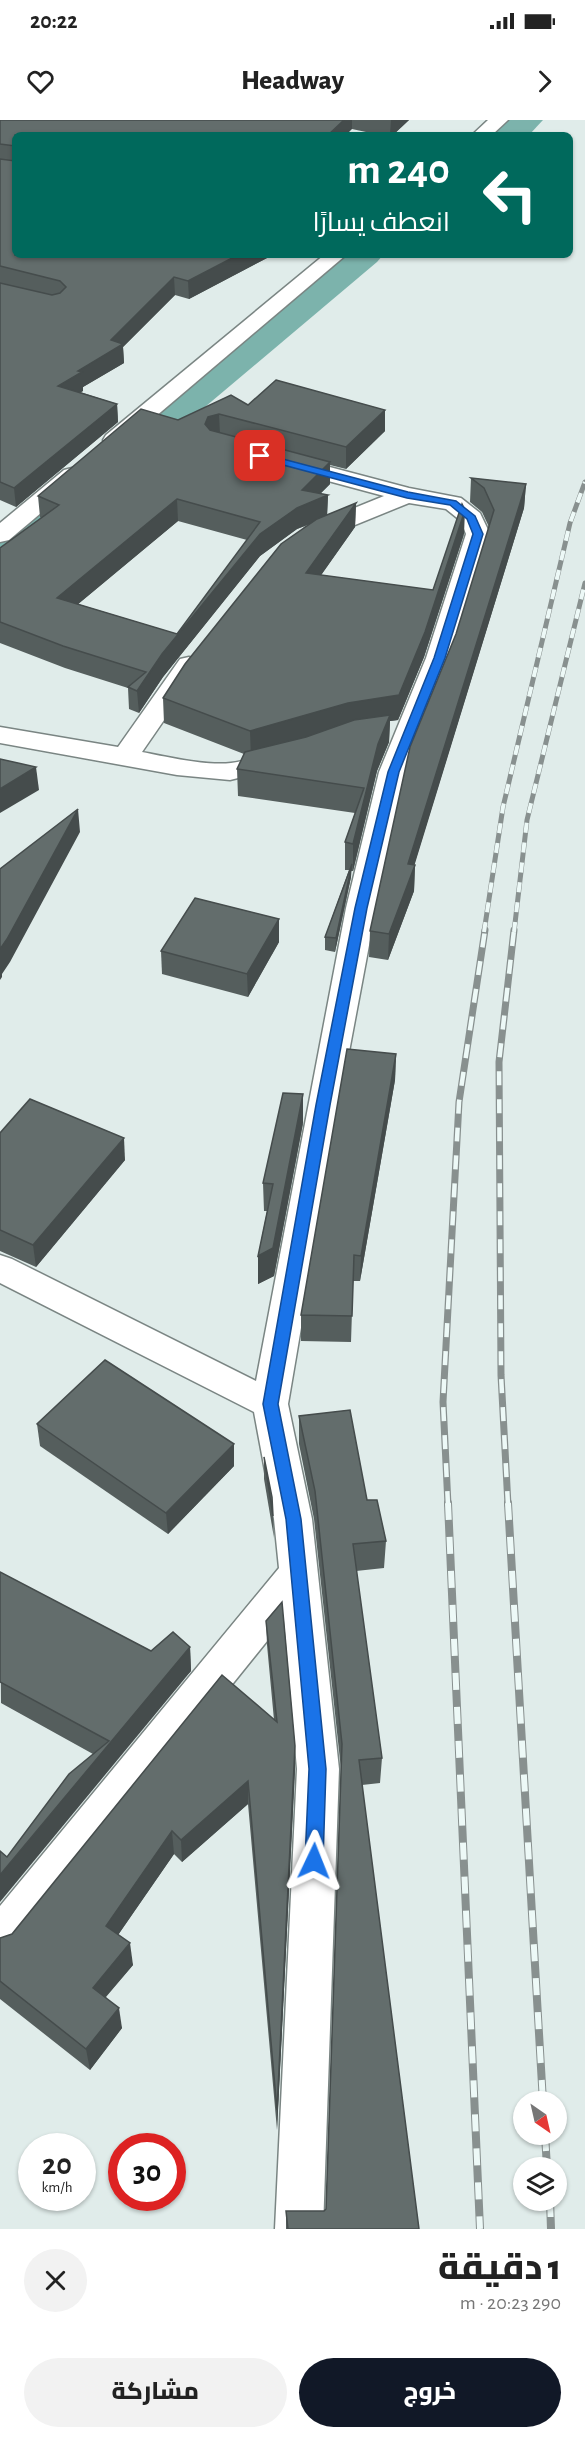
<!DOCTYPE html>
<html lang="ar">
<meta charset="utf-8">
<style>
:root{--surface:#fff;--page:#f2f2f2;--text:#222;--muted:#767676;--accent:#111827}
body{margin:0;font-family:"Alegreya Sans",Cairo,sans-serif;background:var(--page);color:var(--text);direction:rtl;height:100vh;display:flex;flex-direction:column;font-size:22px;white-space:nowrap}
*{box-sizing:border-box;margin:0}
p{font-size:20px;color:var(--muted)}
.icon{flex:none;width:33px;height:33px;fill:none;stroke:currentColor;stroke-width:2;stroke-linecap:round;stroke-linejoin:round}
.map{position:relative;height:2109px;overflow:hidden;direction:ltr}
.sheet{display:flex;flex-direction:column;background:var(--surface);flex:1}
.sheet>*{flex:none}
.top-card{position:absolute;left:12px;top:12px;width:561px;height:126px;border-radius:9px;box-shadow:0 2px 4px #0004;direction:rtl;background:#00695c;color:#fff;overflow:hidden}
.needle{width:39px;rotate:146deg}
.controls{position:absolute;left:513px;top:1971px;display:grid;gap:12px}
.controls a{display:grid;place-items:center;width:54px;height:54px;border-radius:50%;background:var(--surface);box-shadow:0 2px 4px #0004;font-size:30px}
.speed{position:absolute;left:18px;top:2013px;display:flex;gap:12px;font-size:30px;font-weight:700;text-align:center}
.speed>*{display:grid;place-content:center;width:78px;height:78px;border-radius:50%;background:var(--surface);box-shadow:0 2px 4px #0004;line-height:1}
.speed small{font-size:15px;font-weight:400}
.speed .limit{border:9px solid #d22;background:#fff;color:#111}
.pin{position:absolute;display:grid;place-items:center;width:51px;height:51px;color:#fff;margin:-26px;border-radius:12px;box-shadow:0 3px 9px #0006}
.me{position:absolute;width:66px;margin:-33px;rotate:2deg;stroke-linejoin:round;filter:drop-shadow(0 0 4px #0008)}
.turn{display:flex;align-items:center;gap:21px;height:126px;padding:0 24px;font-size:27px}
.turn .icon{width:78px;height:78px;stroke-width:2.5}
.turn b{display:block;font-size:42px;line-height:51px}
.round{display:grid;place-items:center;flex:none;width:63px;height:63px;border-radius:32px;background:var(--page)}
.headline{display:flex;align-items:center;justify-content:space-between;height:102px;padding:0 24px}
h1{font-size:36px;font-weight:800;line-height:45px}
.cta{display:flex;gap:12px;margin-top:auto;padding:12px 24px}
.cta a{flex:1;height:69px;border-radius:36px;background:var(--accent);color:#fff;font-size:24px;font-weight:800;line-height:69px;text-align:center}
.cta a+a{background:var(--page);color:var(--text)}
.status{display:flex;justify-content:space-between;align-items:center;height:42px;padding:0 30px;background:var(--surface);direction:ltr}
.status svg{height:16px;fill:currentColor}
header{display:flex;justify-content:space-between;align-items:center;height:78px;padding:0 24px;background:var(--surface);font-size:27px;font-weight:800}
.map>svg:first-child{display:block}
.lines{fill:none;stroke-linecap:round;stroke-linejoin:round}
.canal{fill:#7cb3ac;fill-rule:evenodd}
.minor-casing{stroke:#7a8583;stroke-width:3}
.minor{fill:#fff;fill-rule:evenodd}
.rail-far2-casing{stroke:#88908f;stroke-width:5}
.rail-far1-casing{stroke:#88908f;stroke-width:7}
.rail-casing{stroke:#88908f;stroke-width:8}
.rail-far2{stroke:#edf9f7;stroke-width:4;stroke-dasharray:10;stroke-linecap:butt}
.rail-far1{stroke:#edf9f7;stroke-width:4.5;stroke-dasharray:14;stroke-linecap:butt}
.rail{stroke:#edf9f7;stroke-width:6;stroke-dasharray:17;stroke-linecap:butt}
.wall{fill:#555e5d;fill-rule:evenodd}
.shaded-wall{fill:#454c4c}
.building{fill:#636d6c;stroke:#454c4c;stroke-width:1.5;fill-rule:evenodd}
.route{fill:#1a73e8;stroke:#114b97;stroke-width:1.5}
</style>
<div class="status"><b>20:22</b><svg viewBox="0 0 49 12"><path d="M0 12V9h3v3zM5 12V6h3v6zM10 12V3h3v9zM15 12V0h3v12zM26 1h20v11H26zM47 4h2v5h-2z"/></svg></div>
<header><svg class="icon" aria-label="forward" viewBox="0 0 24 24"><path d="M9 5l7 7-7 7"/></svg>Headway<svg class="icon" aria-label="heart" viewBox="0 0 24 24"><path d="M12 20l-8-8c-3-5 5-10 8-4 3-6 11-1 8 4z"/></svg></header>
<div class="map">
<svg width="585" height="2109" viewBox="0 0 585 2109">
<rect width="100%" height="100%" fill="#e0ecea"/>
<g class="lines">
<g class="canal">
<polygon points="507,0 543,0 529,15 493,15"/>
<polygon points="343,135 383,135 377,142 15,447 0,451 0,417"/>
</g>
<g class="minor-casing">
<g id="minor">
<polygon points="488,0 508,0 492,15 472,15"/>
<polygon points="324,135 346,135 122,325 114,327 106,325 103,320 106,315"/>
<polygon points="288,336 409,368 461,378 480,393 490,414 452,538 407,652 376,788 339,985 288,1284 312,1399 339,1649 323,2109 275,2109 297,1649 284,1500 15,1834 0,1840 0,1786 279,1448 274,1399 254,1292 0,1163 0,1135 12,1139 256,1261 346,788 379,652 426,538 466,414 461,401 446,389 409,383 323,418 314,420 305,418 302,413 305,408 384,376 280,348 276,343 280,338"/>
<polygon points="72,348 80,350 84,355 80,360 9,420 0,422 0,403 64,350"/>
<path d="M189 537 198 539 202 545 142 632C167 637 207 646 231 643 251 641 271 628 291 633L295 639 291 645 230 660 177 655 0 623V607L118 627 180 539Z"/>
</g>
</g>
<use href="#minor" class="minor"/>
<g class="rail-far2-casing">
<g id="rail-far2">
<polyline points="484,812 503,687 570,403 585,362"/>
<polyline points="514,812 527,700 585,463"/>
</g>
</g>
<g class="rail-far1-casing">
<g id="rail-far1">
<polyline points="448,1385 443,1282 459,982 485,810"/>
<polyline points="508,1385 501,1255 499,942 514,810"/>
</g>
</g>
<g class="rail-casing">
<g id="rail">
<polyline points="448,1383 480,2109"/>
<polyline points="508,1383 543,1982"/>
<polyline points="545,2014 547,2048"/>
<polyline points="550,2080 551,2109"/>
</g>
</g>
<use href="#rail-far2" class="rail-far2"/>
<use href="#rail-far1" class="rail-far1"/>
<use href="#rail" class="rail"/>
</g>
<g class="wall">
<polygon points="0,0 409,0 393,15 380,15 352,9 15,15 267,138 189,179 175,175 123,227 124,243 83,267 83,271 80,272 117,284 118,302 16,387 0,380"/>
<path d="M248 285 385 311 346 349 330 345V364L320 374 328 375 327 395 356 383 355 407 321 455 433 470 464 414 424 537 398 600 390 601 389 622 377 651 353 751H351V757L335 832 325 830V817L349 750H345V722L355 693 238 676 237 649 244 634 164 603 163 578 310 404 297 409 260 436 163 557 139 593 129 589 128 568 65 548 0 523V428L41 398 40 397 38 376 178 300ZM178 401 247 420 177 514 78 484Z"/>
<polygon points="471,358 526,364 524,388 414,745 415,745 414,771 388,840 369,837 370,811 489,407 482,392 470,382"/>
<polygon points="279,799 279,822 248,877 162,854 161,831"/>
<polygon points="396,934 395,960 360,1161 353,1161 351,1222 301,1221 301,1195"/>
<polygon points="303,1003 274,1156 258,1164 258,1136 267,1091 264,1091 263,1063"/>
<polygon points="0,1013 125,1040 36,1147 0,1131"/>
<polygon points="299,1296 367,1380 386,1421 384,1448 356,1451 382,1638 380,1663 362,1665 419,2109 286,2109 286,2091 324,2091 326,2089 341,1649 314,1399 299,1324"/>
<polygon points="37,1304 234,1346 168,1414 40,1326"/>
<polygon points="264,1337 273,1396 274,1418 264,1359"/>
<polygon points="0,1452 151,1531 190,1527 191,1551 7,1737 93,1634 1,1583"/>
<polygon points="266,1501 295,1626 295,1649 277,2010 248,1684 182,1742 174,1734 118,1815 133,1845 106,1877 122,1908 90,1950 0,1879 0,1818 12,1814 274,1600 267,1525"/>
</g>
<g class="shaded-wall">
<polygon points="344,0 352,0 352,9 346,15 328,15"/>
<polygon points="391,0 409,0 393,15 390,15"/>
<polygon points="238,135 267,135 267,138 189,179 188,161"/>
<polygon points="174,157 175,175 123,227 124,243 83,267 83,271 60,285 58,266 78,251"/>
<polygon points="117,284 118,302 16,387 14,368"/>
<polygon points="385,290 385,311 346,349 346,327"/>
<polygon points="219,294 220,315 209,318 205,304 208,297"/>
<polygon points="330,342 330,364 312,382 328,375 327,397 297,409 260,436 163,557 139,593 137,571 162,534 260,414 302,370"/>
<polygon points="526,364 524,388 409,763 415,745 414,771 388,840 389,814 408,744"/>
<polygon points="177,379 178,401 59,500 57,478"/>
<polygon points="356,383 355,407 305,478 306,453"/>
<polygon points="465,390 464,414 424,537 398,600 390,601 389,622 377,651 353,751 353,724 378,624 251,637 250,611 348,583 399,575"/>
<polygon points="36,647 39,670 0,693 0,669"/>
<polygon points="78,689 80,712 10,842 2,854 2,857 0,860 0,829"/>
<polygon points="352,744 351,757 335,832 336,818"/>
<polygon points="279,799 279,822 248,877 247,854"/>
<polygon points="396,934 395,960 360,1161 361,1136"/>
<polygon points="303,974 303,1003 274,1156 258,1164 258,1136"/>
<polygon points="124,1018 125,1040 36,1147 33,1125"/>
<polygon points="234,1324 234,1346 168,1414 166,1393"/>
<polygon points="190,1527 191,1551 0,1782 0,1755"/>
<polygon points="295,1626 295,1649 277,2010 277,1990"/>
<polygon points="248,1661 248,1684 182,1742 181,1720"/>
<polygon points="172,1711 174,1734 109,1828 106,1806"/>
<polygon points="130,1823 133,1845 96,1888 93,1868"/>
<polygon points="119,1888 122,1908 90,1950 86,1929"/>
</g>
<g class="building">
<polygon points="0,0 344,0 328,15 15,15 15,26 0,24"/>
<polygon points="15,35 15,135 238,135 188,161 174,157 111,220 123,224 78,251 82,252 58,266 117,284 14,368 0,362 0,163 52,175 60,173 66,167 60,161 0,146 0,39 15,41"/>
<path d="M276 260 385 290 346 327 219 294 208 297 205 304 210 310 330 342 302 370 328 375 297 388 260 414 162 534 137 571 128 567 146 552 63 526 0 502V428L59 385 38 376 141 289 178 300 231 275 248 285ZM177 379 260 402 177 514 57 478Z"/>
<polygon points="471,358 526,364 408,744 415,745 389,814 370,811 410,627 456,514 494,390 484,368"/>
<polygon points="356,383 306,453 433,470 462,384 465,390 425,512 399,575 348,583 250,611 163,578 185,544 281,424 317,399"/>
<polygon points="390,595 378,624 353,724 345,722 364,668 237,649 245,632 306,617 354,600"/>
<polygon points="0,639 36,647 0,669"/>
<polygon points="78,689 7,819 0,829 0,749"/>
<polygon points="352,744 336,818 325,817"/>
<polygon points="195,778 279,799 247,854 161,831"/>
<polygon points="347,929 396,934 361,1136 354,1135 352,1196 301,1195"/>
<polygon points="283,973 303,974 273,1128 258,1136 273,1064 263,1063"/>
<polygon points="30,979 124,1018 33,1125 0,1110 0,1013"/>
<polygon points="105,1240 234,1324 166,1393 37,1304"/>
<polygon points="350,1290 367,1380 377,1380 386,1421 353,1424 382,1638 359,1640 419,2109 288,2109 286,2091 324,2091 326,2089 342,1624 315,1371 299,1296"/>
<polygon points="264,1337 272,1377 273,1396"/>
<polygon points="0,1452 151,1531 173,1512 190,1527 0,1755 0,1731 7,1737 69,1654 109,1621 0,1562"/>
<polygon points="282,1482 295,1626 277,1990 248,1661 181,1720 172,1711 106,1806 130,1823 93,1868 119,1888 86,1929 0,1861 0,1818 12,1814 222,1555 277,1602 266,1501"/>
</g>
<polygon class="route" points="260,333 408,372 456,381 475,396 483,414 445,538 399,652 367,788 330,985 278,1284 301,1399 326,1649 323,1741 320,1747 314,1750 308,1747 305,1741 309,1649 286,1399 263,1284 316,985 355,788 388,652 434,538 473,414 467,399 450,385 407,378 257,338 256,336"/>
</svg>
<div class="controls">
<a><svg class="needle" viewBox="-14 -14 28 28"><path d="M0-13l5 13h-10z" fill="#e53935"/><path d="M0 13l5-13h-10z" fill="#767676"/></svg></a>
<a><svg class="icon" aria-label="layers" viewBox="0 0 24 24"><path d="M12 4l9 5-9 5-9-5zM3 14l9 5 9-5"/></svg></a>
</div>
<div class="speed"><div>20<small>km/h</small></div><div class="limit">30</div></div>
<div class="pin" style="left:260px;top:336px;background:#d93025"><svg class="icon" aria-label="arrive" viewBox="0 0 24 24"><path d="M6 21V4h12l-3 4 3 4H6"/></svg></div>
<svg class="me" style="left:314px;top:1741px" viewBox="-20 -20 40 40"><path d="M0-17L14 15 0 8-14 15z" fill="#1a73e8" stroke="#fff" stroke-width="4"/></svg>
<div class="top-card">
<div class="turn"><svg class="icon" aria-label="left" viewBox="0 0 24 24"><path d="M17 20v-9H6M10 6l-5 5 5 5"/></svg><div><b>240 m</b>انعطف يسارًا</div></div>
</div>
</div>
<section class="sheet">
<div class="headline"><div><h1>1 دقيقة</h1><p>290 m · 20:23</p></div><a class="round"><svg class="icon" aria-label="close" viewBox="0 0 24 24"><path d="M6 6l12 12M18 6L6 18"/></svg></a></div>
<div class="cta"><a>خروج</a><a>مشاركة</a></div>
</section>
